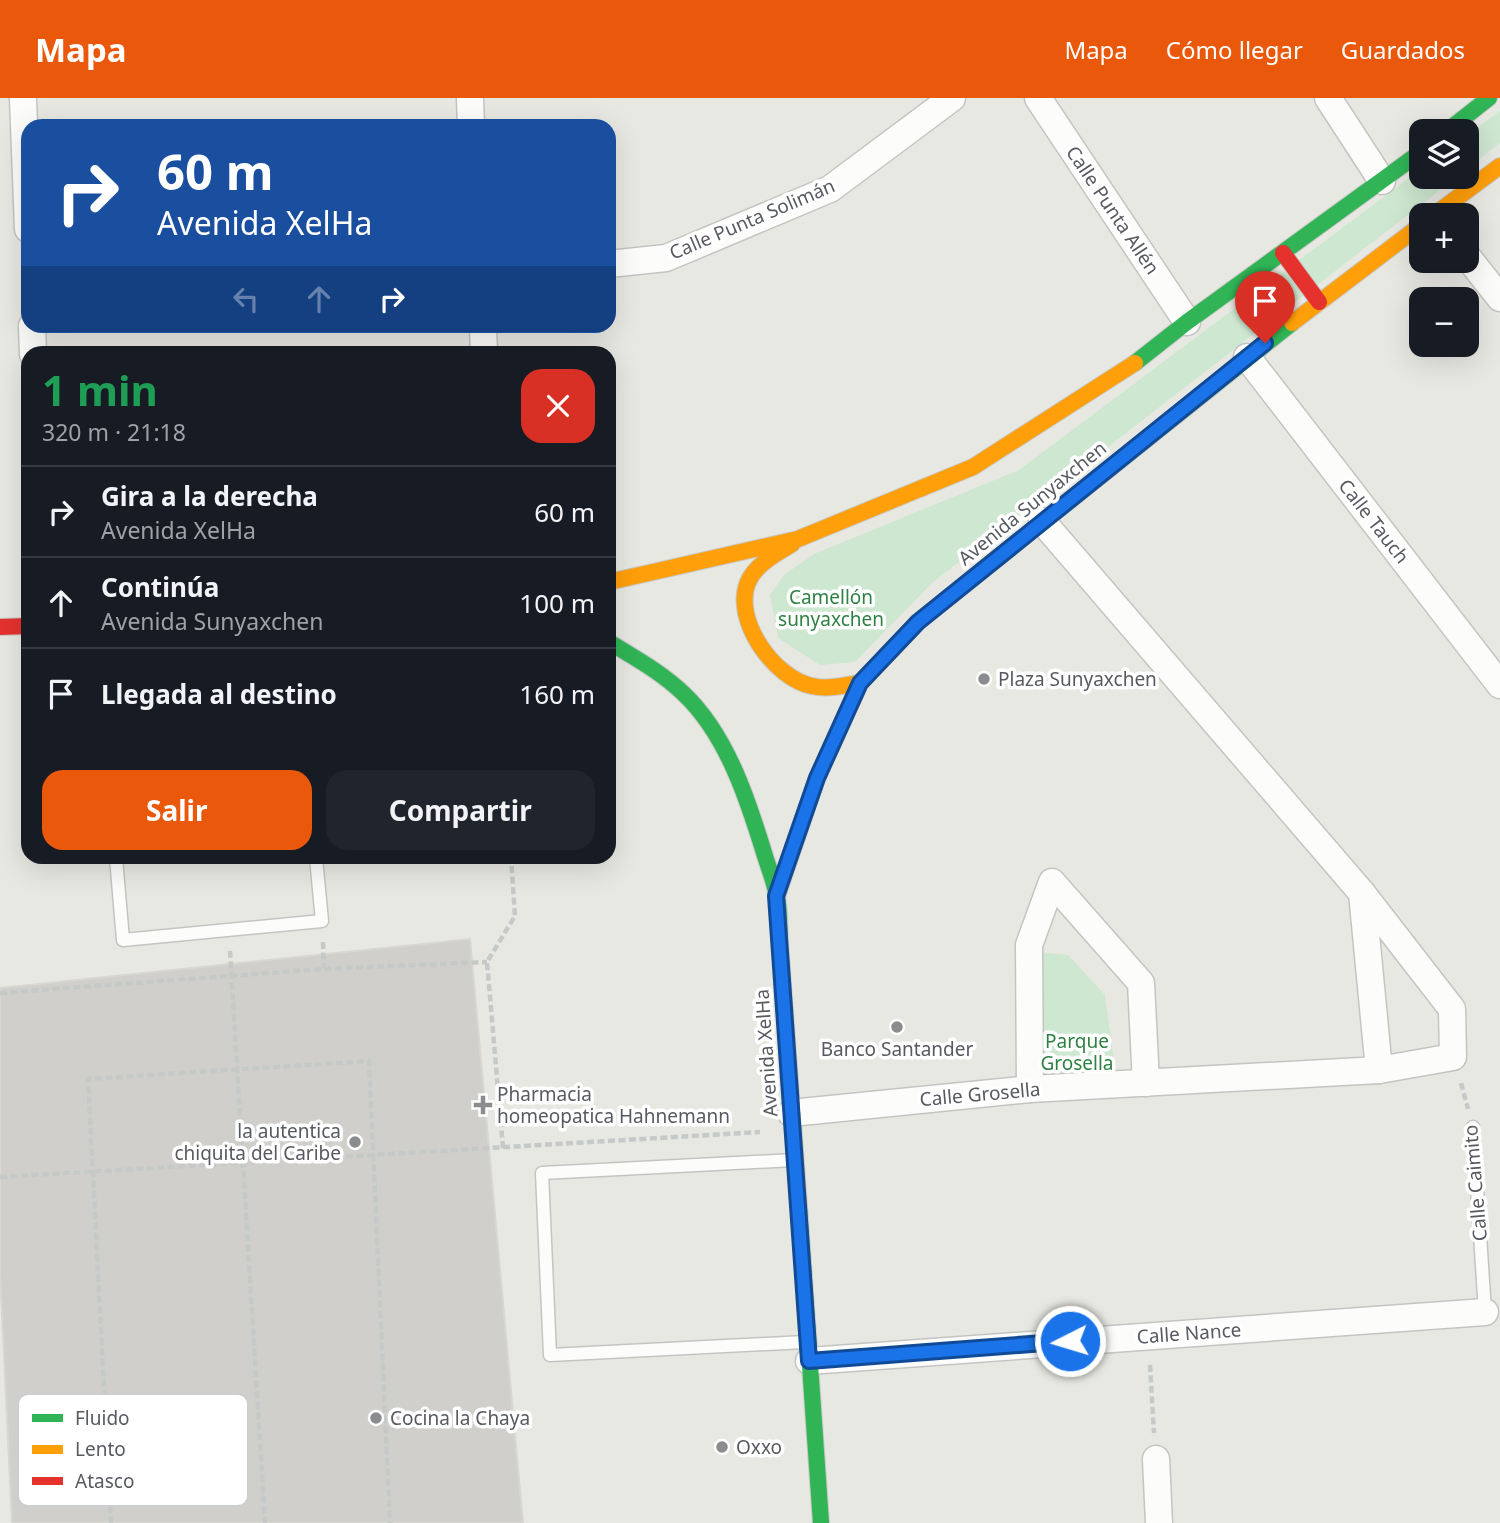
<!DOCTYPE html>
<html lang="es">
<meta charset="utf-8">
<style>
:root{--surface:#171b24;--page:#20242c;--text:#f1f3f6;--muted:#9ea1a6;--line:#363941;--accent:#ea580c}
body{margin:0;font-family:"Noto Sans",sans-serif;background:var(--page);color:var(--text);height:100vh;display:flex;flex-direction:column;font-size:26px;white-space:nowrap}
*{box-sizing:border-box;margin:0}
p{font-size:23px;color:var(--muted)}
.icon{flex:none;width:38px;height:38px;fill:none;stroke:currentColor;stroke-width:2;stroke-linecap:round;stroke-linejoin:round}
.map{position:relative;flex:1;overflow:hidden}
.side{position:absolute;left:21px;top:248px;width:595px;height:518px;display:flex;flex-direction:column;background:var(--surface);border-radius:21px;box-shadow:0 7px 28px #0002}
.side>*{flex:none}
.guide{position:absolute;left:21px;top:21px;width:595px;height:214px;border-radius:21px;box-shadow:0 7px 28px #0002;background:#1a4fa0;color:#fff;overflow:hidden}
.buttons{position:absolute;left:1409px;top:21px;display:grid;gap:14px}
.buttons a{display:grid;place-items:center;width:70px;height:70px;border-radius:14px;background:var(--surface);box-shadow:0 7px 28px #0002;font-size:35px}
.pin{position:absolute;display:grid;place-items:center;width:60px;height:60px;color:#fff;margin:-72px -30px;border-radius:50% 50% 50% 0;rotate:-45deg;box-shadow:0 0 7px #0007}
.pin .icon{rotate:45deg}
.me{position:absolute;width:77px;margin:-38px;rotate:265deg;stroke-linejoin:round;filter:drop-shadow(0 0 5px #0008)}
.turn{display:flex;align-items:center;gap:24px;height:147px;padding:0 21px;font-size:32px}
.turn .icon{width:91px;height:91px;stroke-width:2.5}
.turn b{display:block;font-size:49px;line-height:60px}
.lanes{display:flex;align-items:center;height:66px;padding:0 21px;background:#0003;justify-content:center;gap:35px;direction:ltr}
.lanes .off{opacity:.35}
.round{display:grid;place-items:center;flex:none;width:74px;height:74px;border-radius:21px;background:var(--page)}
.overview{display:flex;align-items:center;justify-content:space-between;height:119px;padding:0 21px}
h1{font-size:42px;font-weight:700;line-height:52px;color:#1e9e55}
.button{display:flex;gap:14px;margin-top:auto;padding:14px 21px}
.button a{flex:1;height:80px;border-radius:21px;background:var(--accent);color:#fff;font-size:28px;font-weight:700;line-height:80px;text-align:center}
.button a+a{background:var(--page);color:var(--text)}
ul{padding:0;list-style:none}
li{display:flex;align-items:center;gap:21px;height:91px;padding:0 21px;border-top:2px solid var(--line)}
li div{flex:1}
li b{display:block;font-size:26px}
li em{font-style:normal}
header{display:flex;align-items:center;gap:42px;box-sizing:border-box;height:98px;padding:0 35px;background:var(--accent);color:#fff}
header strong{font-size:33px}
nav{display:flex;gap:38px;margin-inline-start:auto;font-size:24px}
.map>svg:first-child{display:block}
.green{fill:#cee7d0}
.building{fill:#d0cfcc;stroke:#d8d7d1;stroke-width:2}
.lines{fill:none;stroke-linecap:round;stroke-linejoin:round}
.lane-casing{stroke:#c4c4c3;stroke-width:15}
.street-casing{stroke:#c4c4c3;stroke-width:29}
.fast-casing{stroke:#c7c7c7;stroke-width:18}
.slow-casing{stroke:#c7c7c7;stroke-width:18}
.jam-casing{stroke:#c7c7c7;stroke-width:18}
.path{stroke:#c5cac8;stroke-width:4.5;stroke-dasharray:7 3.5;stroke-linecap:butt}
.lane{stroke:#fcfcfb;stroke-width:12}
.street{stroke:#fcfcfb;stroke-width:26}
.fast{stroke:#30b455;stroke-width:16}
.slow{stroke:#ff9f0a;stroke-width:16}
.jam{stroke:#e5322d;stroke-width:16}
.route-casing{stroke:#114b97;stroke-width:18}
.route{stroke:#1a73e8;stroke-width:12}
.poi-dot{fill:#8a8c8e;stroke:#fff;stroke-width:2.5}
.labels{text-anchor:middle;dominant-baseline:central;stroke-width:7;stroke-linejoin:round;paint-order:stroke}
.street-label{font-size:19px;fill:#575a60;stroke:#fff}
.park-label{font-size:19px;fill:#2e8142;stroke:#fff}
.poi-label{font-size:19px;fill:#575a60;stroke:#fff;text-anchor:start}
.key{fill:#fff;stroke:#cdcecf;stroke-width:2}
.key-label{font-size:19px;fill:#575a60}
</style>
<header>
<strong>Mapa</strong>
<nav><a>Mapa</a><a>Cómo llegar</a><a>Guardados</a></nav>
</header>
<div class="map">
<svg width="1500" height="1425" viewBox="0 0 1500 1425">
<rect width="100%" height="100%" fill="#e8e8e2"/>
<g class="green">
<polygon points="1500,13 1500,45 1467,71 1466,37"/>
<polygon points="1421,71 1421,79 1457,79 933,484 855,564 820,567 778,540 770,497 784,477 814,456 1019,372"/>
<polygon points="1039,854 1068,857 1105,897 1118,993 1043,998"/>
</g>
<polygon class="building" points="470,841 523,1425 12,1425 0,1175 0,890"/>
<g class="lines">
<g class="lane-casing">
<g id="lane">
<polyline points="116,760 123,842 322,823 316,760"/>
<polyline points="1473,1029 1485,1214"/>
<polyline points="794,1062 542,1075 550,1257 804,1244"/>
</g>
</g>
<g class="street-casing">
<g id="street">
<polyline points="23,0 28,131"/>
<polyline points="470,0 471,28"/>
<polyline points="1038,0 1187,224"/>
<polyline points="1328,0 1382,83"/>
<polyline points="1466,157 1500,200"/>
<polyline points="609,166 666,160 830,91 952,0"/>
<polyline points="32,228 33,256"/>
<polyline points="483,228 484,256"/>
<polyline points="1247,259 1500,587"/>
<polyline points="1042,423 1362,795 1379,972"/>
<polyline points="1030,991 1029,847 1052,784 1141,885 1146,985"/>
<polyline points="791,1015 1030,991 1379,972 1453,959 1452,911 1362,795"/>
<polyline points="809,1263 1485,1214"/>
<polyline points="1156,1361 1159,1425"/>
</g>
</g>
<g class="fast-casing">
<g id="fast">
<polyline points="1447,33 1489,0"/>
<polyline points="1135,265 1187,224 1421,54"/>
<polyline points="1014,447 1292,225"/>
<path d="M609 544C635 560 661 574 684 596 727 637 748 702 765 758 769 771 775 785 777 799 780 814 779 831 780 847"/>
<polyline points="799,1109 821,1425"/>
</g>
</g>
<g class="slow-casing">
<g id="slow">
<polyline points="1434,117 1500,68"/>
<polyline points="1292,225 1421,127"/>
<path d="M792 446C776 456 756 466 748 484 732 522 775 581 812 588 828 592 844 587 860 585"/>
<polyline points="609,484 798,441 973,369 1135,265"/>
<polyline points="780,847 799,1109"/>
</g>
</g>
<g class="jam-casing">
<g id="jam">
<polyline points="1283,155 1319,204"/>
<polyline points="0,529 28,528"/>
<polyline points="777,798 817,680 860,585 918,524 1014,447"/>
</g>
</g>
<g class="path">
<polyline points="323,844 324,871"/>
<polyline points="230,853 265,1425"/>
<polyline points="0,895 324,871 487,864"/>
<polyline points="1461,985 1468,1011"/>
<polyline points="503,1050 487,864 515,818 511,760"/>
<polyline points="0,1079 760,1034"/>
<polyline points="1150,1267 1154,1335"/>
<polyline points="111,1425 88,981 369,963 390,1425"/>
</g>
<use href="#lane" class="lane"/>
<use href="#street" class="street"/>
<use href="#fast" class="fast"/>
<use href="#slow" class="slow"/>
<use href="#jam" class="jam"/>
</g>
<g class="lines">
<g class="route-casing">
<polyline id="route" points="1070,1243 809,1263 776,798 817,680 860,585 918,524 1265,245"/>
</g>
<use href="#route" class="route"/>
</g>
<g class="poi-dot">
<circle cx="984" cy="581" r="7"/>
<circle cx="897" cy="929" r="7"/>
<path d="M479.5 996.5h7v7h7v7h-7v7h-7v-7h-7v-7h7z"/>
<circle cx="355" cy="1044" r="7"/>
<circle cx="376" cy="1320" r="7"/>
<circle cx="722" cy="1349" r="7"/>
</g>
<g class="labels">
<g class="street-label">
<text transform="translate(1113 112) rotate(56)">Calle Punta Allén</text>
<text transform="translate(752 121) rotate(-23)">Calle Punta Solimán</text>
<text transform="translate(1032 405) rotate(-39)">Avenida Sunyaxchen</text>
<text transform="translate(1374 423) rotate(52)">Calle Tauch</text>
<text transform="translate(766 955) rotate(-94)">Avenida XelHa</text>
<text transform="translate(980 996) rotate(-5)">Calle Grosella</text>
<text transform="translate(1475 1085) rotate(-95)">Calle Caimito</text>
<text transform="translate(1189 1235) rotate(-4)">Calle Nance</text>
</g>
<g class="park-label">
<text x="831" y="499">Camellón<tspan x="831" dy="22">sunyaxchen</tspan></text>
<text x="1077" y="943">Parque<tspan x="1077" dy="22">Grosella</tspan></text>
</g>
<g class="poi-label">
<text x="998" y="581">Plaza Sunyaxchen</text>
<text x="897" y="951" text-anchor="middle">Banco Santander</text>
<text x="497" y="996">Pharmacia<tspan x="497" dy="22">homeopatica Hahnemann</tspan></text>
<text x="341" y="1033" text-anchor="end">la autentica<tspan x="341" dy="22">chiquita del Caribe</tspan></text>
<text x="390" y="1320">Cocina la Chaya</text>
<text x="736" y="1349">Oxxo</text>
</g>
</g>
<rect x="18" y="1296" width="230" height="112" rx="10" class="key"/>
<rect x="32" y="1316" width="31" height="8" fill="#30b455"/>
<rect x="32" y="1347" width="31" height="9" fill="#ff9f0a"/>
<rect x="32" y="1379" width="31" height="8" fill="#e5322d"/>
<g class="key-label">
<text x="75" y="1327">Fluido</text>
<text x="75" y="1358">Lento</text>
<text x="75" y="1390">Atasco</text>
</g>
</svg>
<div class="buttons">
<a><svg class="icon" aria-label="layers" viewBox="0 0 24 24"><path d="M12 4l9 5-9 5-9-5zM3 14l9 5 9-5"/></svg></a>
<a>+</a>
<a>−</a>
</div>
<div class="pin" style="left:1265px;top:245px;background:#d93025"><svg class="icon" aria-label="arrive" viewBox="0 0 24 24"><path d="M6 21V4h12l-3 4 3 4H6"/></svg></div>
<svg class="me" style="left:1070px;top:1243px" viewBox="-20 -20 40 40"><circle r="17" fill="#1a73e8" stroke="#fff" stroke-width="3"/><path d="M0-11L8 9 0 5-8 9z" fill="#fff"/></svg>
<div class="guide">
<div class="turn"><svg class="icon" aria-label="right" viewBox="0 0 24 24"><path d="M7 20v-9h11M14 6l5 5-5 5"/></svg><div><b>60 m</b>Avenida XelHa</div></div>
<div class="lanes"><svg class="icon off" aria-label="left" viewBox="0 0 24 24"><path d="M17 20v-9H6M10 6l-5 5 5 5"/></svg><svg class="icon off" aria-label="ahead" viewBox="0 0 24 24"><path d="M12 20V5M6 11l6-6 6 6"/></svg><svg class="icon" aria-label="right" viewBox="0 0 24 24"><path d="M7 20v-9h11M14 6l5 5-5 5"/></svg></div>
</div>
<section class="side">
<div class="overview"><div><h1>1 min</h1><p>320 m · 21:18</p></div><a class="round" style="background:#d93025;color:#fff"><svg class="icon" aria-label="close" viewBox="0 0 24 24"><path d="M6 6l12 12M18 6L6 18"/></svg></a></div>
<ul>
<li><svg class="icon" aria-label="right" viewBox="0 0 24 24"><path d="M7 20v-9h11M14 6l5 5-5 5"/></svg><div><b>Gira a la derecha</b><p>Avenida XelHa</p></div><em>60 m</em></li>
<li><svg class="icon" aria-label="ahead" viewBox="0 0 24 24"><path d="M12 20V5M6 11l6-6 6 6"/></svg><div><b>Continúa</b><p>Avenida Sunyaxchen</p></div><em>100 m</em></li>
<li><svg class="icon" aria-label="arrive" viewBox="0 0 24 24"><path d="M6 21V4h12l-3 4 3 4H6"/></svg><div><b>Llegada al destino</b></div><em>160 m</em></li>
</ul>
<div class="button"><a>Salir</a><a>Compartir</a></div>
</section>
</div>
